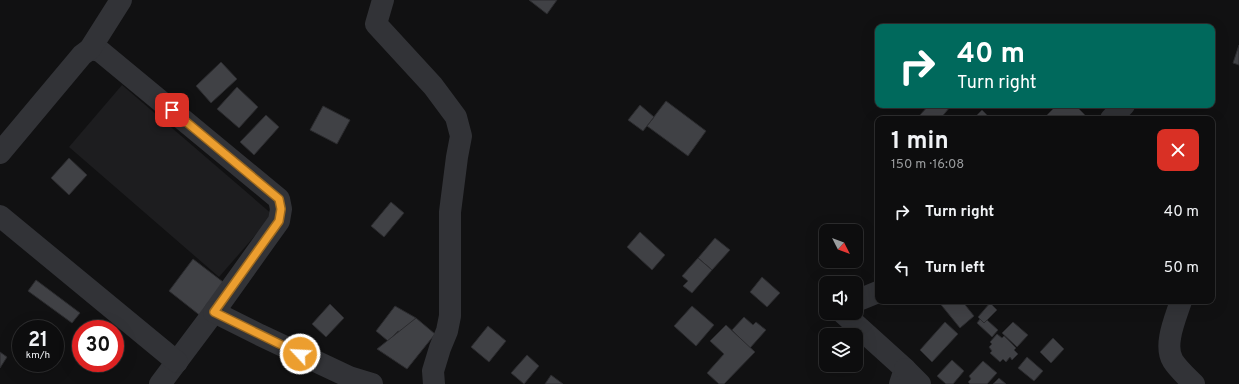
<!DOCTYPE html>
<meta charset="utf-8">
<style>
:root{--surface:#0d0d0e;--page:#161617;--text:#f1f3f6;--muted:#9a9c9e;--line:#2d2d2e}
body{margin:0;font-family:Overpass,sans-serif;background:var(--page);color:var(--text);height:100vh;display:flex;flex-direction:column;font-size:15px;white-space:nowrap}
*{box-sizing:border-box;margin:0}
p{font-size:13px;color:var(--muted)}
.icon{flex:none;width:22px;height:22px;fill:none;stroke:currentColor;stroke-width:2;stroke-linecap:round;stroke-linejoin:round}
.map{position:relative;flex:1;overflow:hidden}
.panel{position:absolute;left:875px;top:116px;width:340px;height:188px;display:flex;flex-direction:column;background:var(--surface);border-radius:8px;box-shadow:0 4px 16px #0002,0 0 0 1px var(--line)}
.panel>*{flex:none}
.top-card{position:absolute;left:875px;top:24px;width:340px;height:84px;border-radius:8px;box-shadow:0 4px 16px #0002,0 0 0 1px var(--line);background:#00695c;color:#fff;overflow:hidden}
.needle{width:26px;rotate:132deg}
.tools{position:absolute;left:819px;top:224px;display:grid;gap:8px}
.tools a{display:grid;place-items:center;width:44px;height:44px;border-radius:8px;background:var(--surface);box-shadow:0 4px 16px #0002,0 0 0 1px var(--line);font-size:20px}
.speed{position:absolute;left:12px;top:320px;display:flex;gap:8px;font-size:20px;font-weight:700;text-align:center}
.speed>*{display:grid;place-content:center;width:52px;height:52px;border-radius:50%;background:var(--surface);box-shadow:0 4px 16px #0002,0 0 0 1px var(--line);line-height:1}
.speed small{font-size:10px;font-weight:400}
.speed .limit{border:6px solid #d22;background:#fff;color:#111}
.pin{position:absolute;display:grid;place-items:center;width:34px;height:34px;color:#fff;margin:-17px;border-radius:8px;box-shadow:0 2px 6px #0006}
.me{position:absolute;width:44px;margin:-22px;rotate:295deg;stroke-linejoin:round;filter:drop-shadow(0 0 3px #0008)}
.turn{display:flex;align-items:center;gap:14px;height:84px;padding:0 16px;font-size:18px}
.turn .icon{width:52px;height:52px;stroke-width:2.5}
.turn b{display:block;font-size:28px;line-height:34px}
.round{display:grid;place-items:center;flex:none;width:42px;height:42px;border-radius:8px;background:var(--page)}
.overview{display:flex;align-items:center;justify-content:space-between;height:68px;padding:0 16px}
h1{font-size:24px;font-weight:700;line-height:30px}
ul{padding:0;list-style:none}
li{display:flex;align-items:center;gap:12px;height:56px;padding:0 16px}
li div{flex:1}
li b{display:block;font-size:15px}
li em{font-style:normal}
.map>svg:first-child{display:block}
.built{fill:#1d1d1f}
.building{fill:#404145;stroke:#2b2b2e}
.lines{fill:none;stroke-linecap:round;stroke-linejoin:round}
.minor{stroke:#323337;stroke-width:22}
.route-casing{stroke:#99671f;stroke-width:10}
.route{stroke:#ec9e2f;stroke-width:7}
</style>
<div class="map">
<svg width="1239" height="384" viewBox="0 0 1239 384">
<rect width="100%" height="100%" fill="#111112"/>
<polygon class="built" points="122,85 273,215 219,277 69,147"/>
<g class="building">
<polygon points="529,0 557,0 547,14"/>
<polygon points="1239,45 1239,65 1233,63"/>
<polygon points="221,62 237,79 211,103 196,86"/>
<polygon points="237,87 258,107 239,128 217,109"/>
<polygon points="666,101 706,131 688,156 647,126"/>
<polygon points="640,105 654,117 643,131 628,120"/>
<polygon points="929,105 948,105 950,107 940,119 924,119 920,115"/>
<polygon points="1057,105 1075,105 1086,116 1084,119 1043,119"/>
<polygon points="323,106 350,120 337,144 310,130"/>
<polygon points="982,110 991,119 973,119"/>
<polygon points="266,115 279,127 254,155 240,142"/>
<polygon points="69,158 87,175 69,195 51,178"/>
<polygon points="391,202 404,213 384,237 371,226"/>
<polygon points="640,232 665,255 652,270 627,247"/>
<polygon points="715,238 730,250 712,270 698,258"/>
<polygon points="698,258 712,270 692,293 683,286 688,281 682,276"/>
<polygon points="193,259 227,285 202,317 169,291"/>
<polygon points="762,277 780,293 767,307 750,292"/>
<polygon points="36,280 80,313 72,323 28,291"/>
<polygon points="938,301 962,301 974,316 960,328"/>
<polygon points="990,303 997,310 984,323 978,317"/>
<polygon points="330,304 344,318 326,337 312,324"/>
<polygon points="395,306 416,318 404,334 398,331 388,341 376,331"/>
<polygon points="692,306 714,325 696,346 674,326"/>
<polygon points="744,317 753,325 756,322 766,330 750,348 732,330"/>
<polygon points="416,318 435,334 407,369 377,349"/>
<polygon points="980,319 984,323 987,320 998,330 992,337 977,323"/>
<polygon points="945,322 958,334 932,362 920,350"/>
<polygon points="1013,322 1028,335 1017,347 1002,333"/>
<polygon points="726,325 755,352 724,384 719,384 707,373 724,354 710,341"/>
<polygon points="488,326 506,341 489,362 471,347"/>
<polygon points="997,334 1002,338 1004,336 1016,348 1014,350 1018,354 1012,360 1010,357 1006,362 1003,359 1000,362 990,353 992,351 989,347 992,344 990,342"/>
<polygon points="1053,338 1064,349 1051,363 1040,352"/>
<polygon points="0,352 7,357 0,368"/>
<polygon points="527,355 539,366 524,384 511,373"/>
<polygon points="1027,357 1043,371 1034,381 1018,368"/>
<polygon points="952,360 964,371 953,384 946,384 937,376"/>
<polygon points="983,361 997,373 987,384 970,384 968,382 971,379 969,376"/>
<polygon points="551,375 563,384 545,384"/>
<polygon points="999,378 1006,384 993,384"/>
</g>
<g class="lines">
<g class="minor">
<polyline points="383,0 376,24 433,86 456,117 461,136 457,157 450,212 450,316 447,331 440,348 433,371 434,384"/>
<polyline points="90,49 100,51 279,199 281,209 279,221 214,312 160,384"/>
<polyline points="1111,119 1124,105"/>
<polyline points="0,153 82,55 90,49 121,0"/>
<polyline points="0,216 177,362"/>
<polyline points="856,301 878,292"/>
<path d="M1181 301C1176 317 1163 345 1173 361 1178 369 1187 377 1194 384"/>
<polyline points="214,312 260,335 349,377 372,384"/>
<polyline points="843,313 905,369 900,384"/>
<polyline points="905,369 920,384"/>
</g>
</g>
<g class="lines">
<g class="route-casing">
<polyline id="route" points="172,110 279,199 281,209 279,221 214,312 300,354"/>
</g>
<use href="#route" class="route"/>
</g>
</svg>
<div class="tools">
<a><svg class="needle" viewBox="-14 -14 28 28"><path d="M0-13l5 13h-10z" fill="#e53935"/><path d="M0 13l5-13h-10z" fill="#9a9c9e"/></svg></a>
<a><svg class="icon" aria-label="sound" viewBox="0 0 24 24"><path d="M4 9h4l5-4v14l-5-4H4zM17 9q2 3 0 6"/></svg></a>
<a><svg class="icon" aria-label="layers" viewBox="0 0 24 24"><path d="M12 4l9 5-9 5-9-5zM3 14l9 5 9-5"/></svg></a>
</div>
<div class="speed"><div>21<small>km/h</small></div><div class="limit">30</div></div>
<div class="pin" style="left:172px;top:110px;background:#d93025"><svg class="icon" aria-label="arrive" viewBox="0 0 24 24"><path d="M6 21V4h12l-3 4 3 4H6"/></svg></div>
<svg class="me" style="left:300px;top:354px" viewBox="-20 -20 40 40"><circle r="17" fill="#ec9e2f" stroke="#fff" stroke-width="3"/><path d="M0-11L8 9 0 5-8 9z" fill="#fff"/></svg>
<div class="top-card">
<div class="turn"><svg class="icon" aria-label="right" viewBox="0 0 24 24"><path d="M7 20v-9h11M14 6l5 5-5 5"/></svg><div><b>40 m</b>Turn right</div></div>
</div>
<section class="panel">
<div class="overview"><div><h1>1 min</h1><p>150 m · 16:08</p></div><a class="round" style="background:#d93025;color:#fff"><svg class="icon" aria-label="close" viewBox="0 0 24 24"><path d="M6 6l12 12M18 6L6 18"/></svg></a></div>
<ul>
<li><svg class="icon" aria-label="right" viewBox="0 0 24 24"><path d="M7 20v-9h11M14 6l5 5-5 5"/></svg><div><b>Turn right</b></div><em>40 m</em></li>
<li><svg class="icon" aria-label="left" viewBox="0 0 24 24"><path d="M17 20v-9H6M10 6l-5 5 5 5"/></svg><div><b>Turn left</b></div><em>50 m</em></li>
</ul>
</section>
</div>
